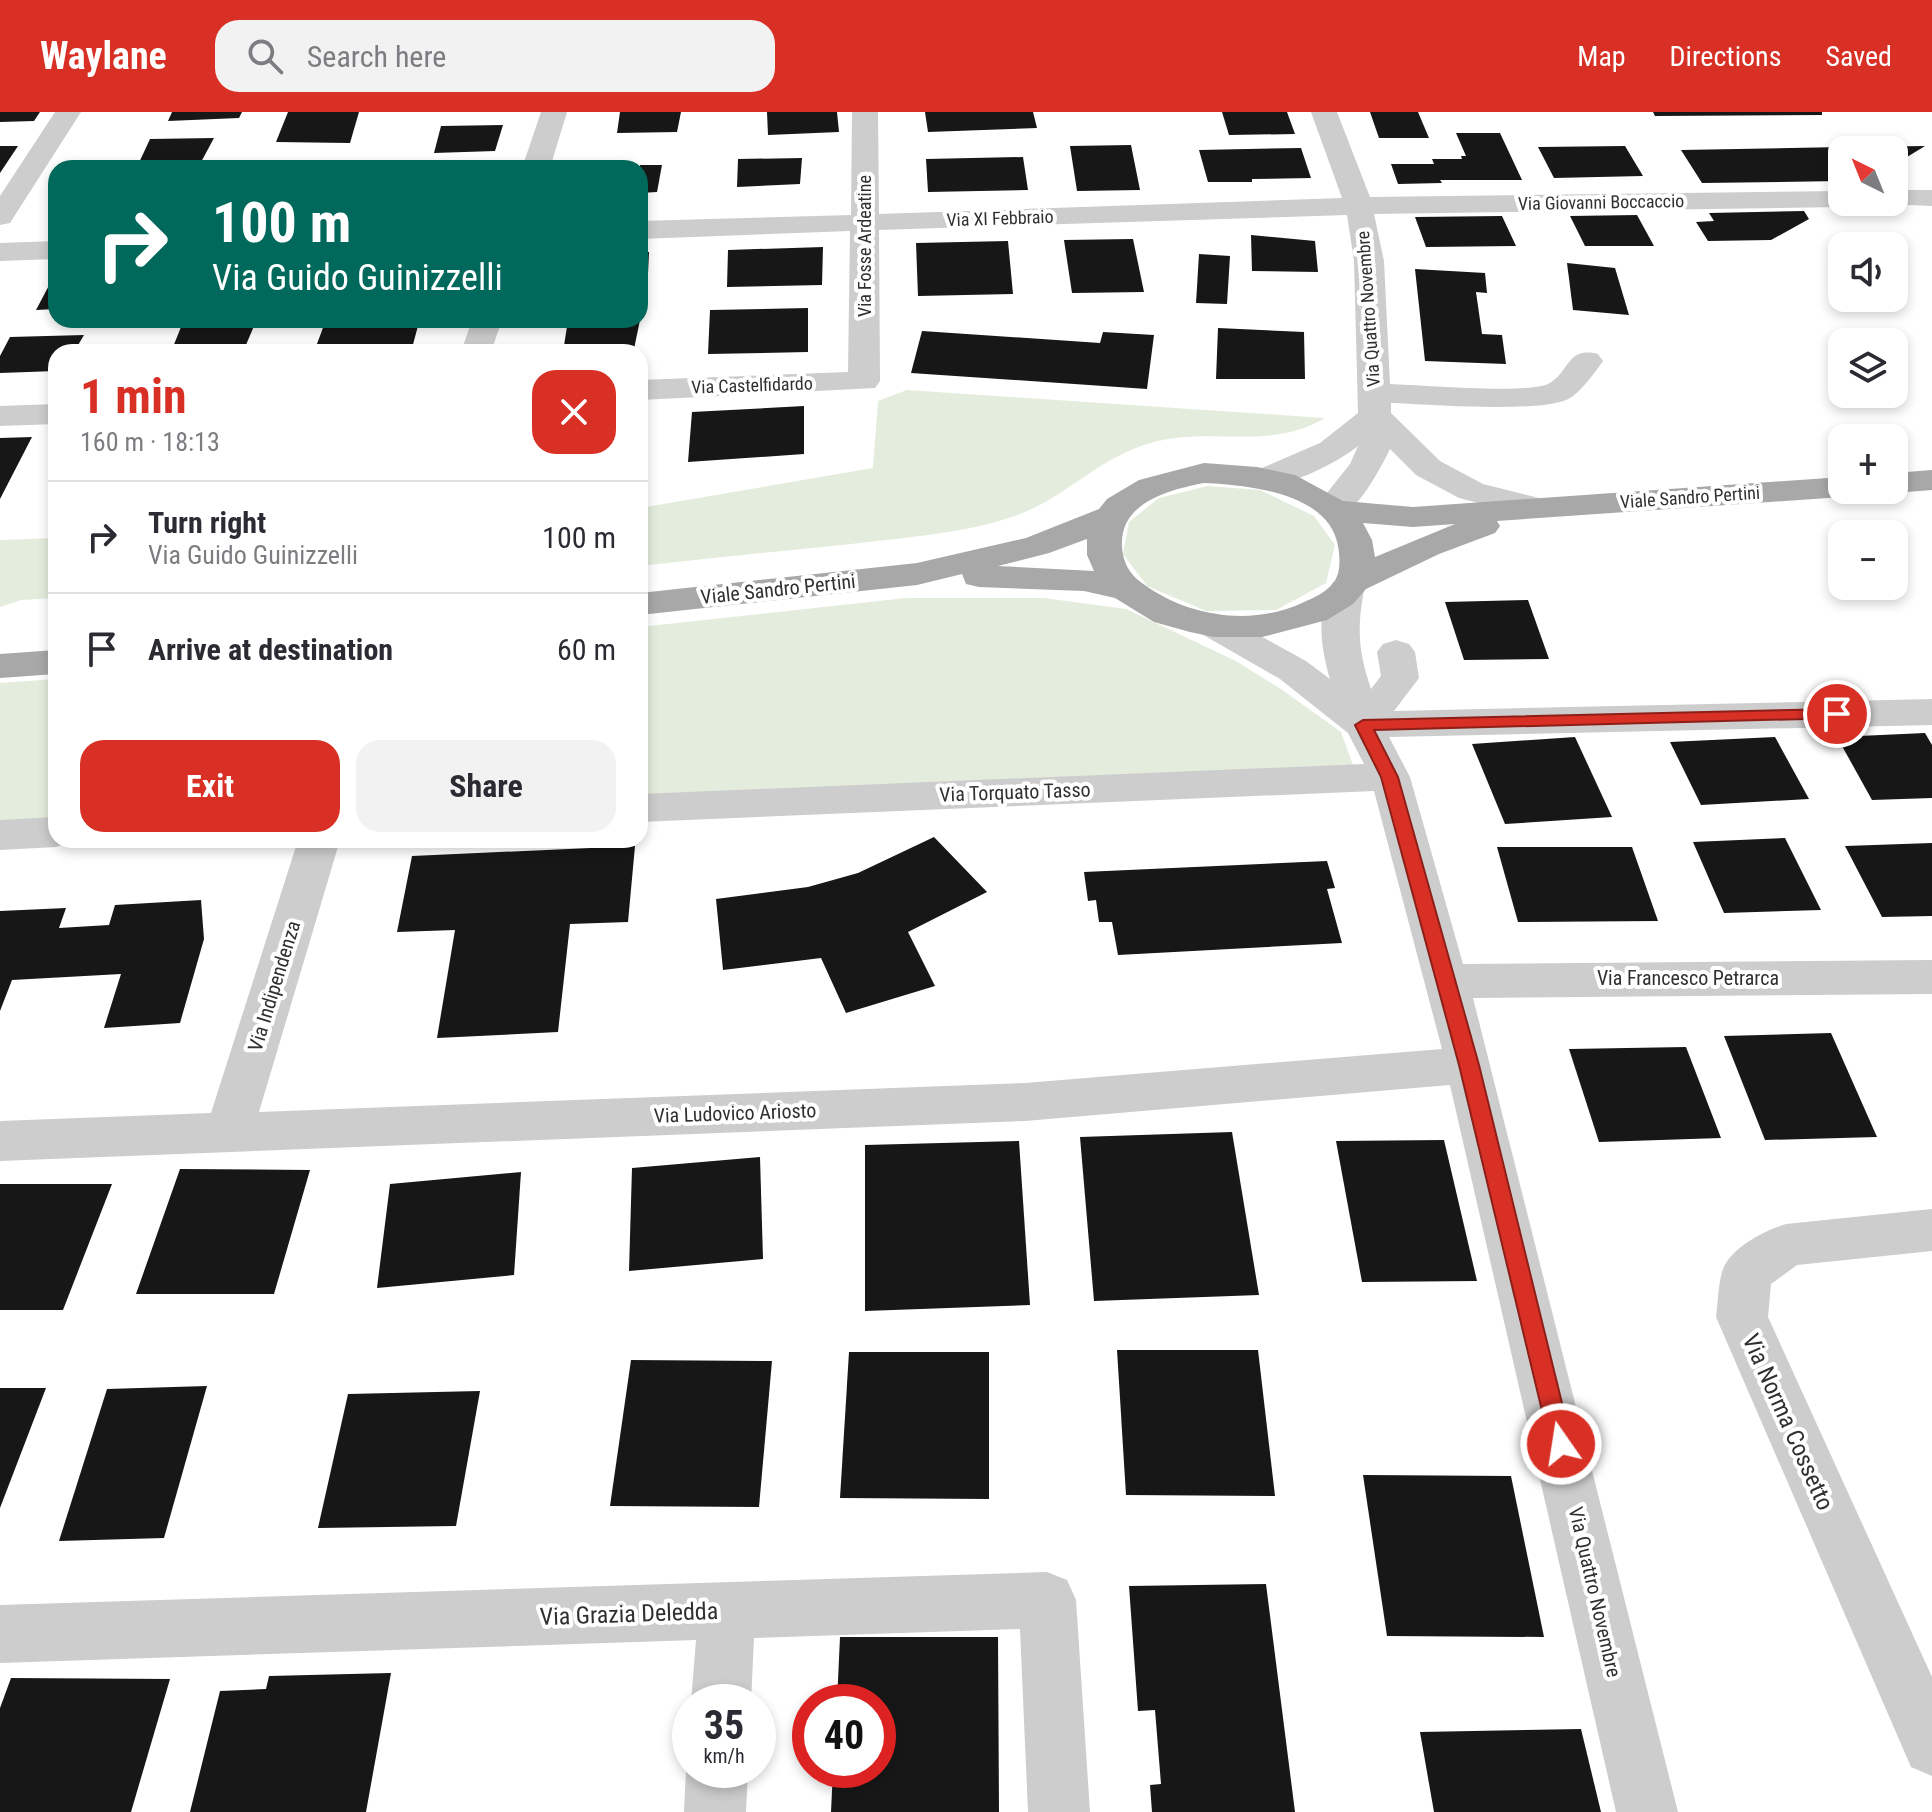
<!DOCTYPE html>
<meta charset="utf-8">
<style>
:root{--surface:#fff;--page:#f2f2f3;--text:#2b2b33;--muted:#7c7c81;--line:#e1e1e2;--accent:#d93025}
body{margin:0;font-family:"Roboto Condensed",sans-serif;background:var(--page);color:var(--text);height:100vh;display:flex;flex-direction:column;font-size:30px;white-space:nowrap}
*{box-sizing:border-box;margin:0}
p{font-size:26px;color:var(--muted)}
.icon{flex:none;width:44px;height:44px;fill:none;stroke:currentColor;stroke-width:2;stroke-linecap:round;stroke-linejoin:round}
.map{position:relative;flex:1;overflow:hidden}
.drawer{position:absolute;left:48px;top:232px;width:600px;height:504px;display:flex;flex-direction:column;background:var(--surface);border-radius:24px;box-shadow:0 4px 12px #0003}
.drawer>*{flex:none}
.hud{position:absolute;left:48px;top:48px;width:600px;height:168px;border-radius:24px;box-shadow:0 4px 12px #0003;background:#00695c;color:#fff;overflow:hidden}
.needle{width:52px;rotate:317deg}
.controls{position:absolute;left:1828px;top:24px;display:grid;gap:16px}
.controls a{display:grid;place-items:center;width:80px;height:80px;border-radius:16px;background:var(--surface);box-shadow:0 4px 12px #0003;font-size:40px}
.speed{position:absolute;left:672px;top:1572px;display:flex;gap:16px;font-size:40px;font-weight:700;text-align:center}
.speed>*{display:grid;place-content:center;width:104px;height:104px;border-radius:50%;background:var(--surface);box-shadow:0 4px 12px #0003;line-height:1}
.speed small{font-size:20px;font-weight:400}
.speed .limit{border:12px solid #d22;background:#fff;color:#111}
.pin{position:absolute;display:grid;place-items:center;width:68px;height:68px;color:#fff;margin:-34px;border:4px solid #fff;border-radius:50%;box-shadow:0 2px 8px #0007}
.me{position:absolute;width:88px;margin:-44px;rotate:347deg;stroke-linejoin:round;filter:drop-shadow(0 0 6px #0008)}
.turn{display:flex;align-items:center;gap:28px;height:168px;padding:0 32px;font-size:36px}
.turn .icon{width:104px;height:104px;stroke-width:2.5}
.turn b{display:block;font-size:56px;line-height:68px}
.round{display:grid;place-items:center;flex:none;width:84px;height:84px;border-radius:24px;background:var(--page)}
.summary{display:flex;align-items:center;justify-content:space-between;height:136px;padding:0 32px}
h1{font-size:48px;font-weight:700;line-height:60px;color:var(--accent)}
.action{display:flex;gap:16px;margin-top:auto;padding:16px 32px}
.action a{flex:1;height:92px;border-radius:24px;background:var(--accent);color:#fff;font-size:32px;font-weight:700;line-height:92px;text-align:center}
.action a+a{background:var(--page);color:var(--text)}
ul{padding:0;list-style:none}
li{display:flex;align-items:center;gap:24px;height:112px;padding:0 32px;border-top:2px solid var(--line)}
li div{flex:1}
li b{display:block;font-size:30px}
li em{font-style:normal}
header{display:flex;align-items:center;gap:48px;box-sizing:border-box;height:112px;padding:0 40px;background:var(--accent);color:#fff}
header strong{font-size:38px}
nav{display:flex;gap:44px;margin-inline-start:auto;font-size:28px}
.search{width:560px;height:72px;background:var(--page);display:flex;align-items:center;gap:20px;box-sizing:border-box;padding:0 28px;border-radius:24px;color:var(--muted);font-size:30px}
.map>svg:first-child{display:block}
.green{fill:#e4eddd}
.building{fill:#171717}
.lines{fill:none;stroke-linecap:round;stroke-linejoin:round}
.minor{fill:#cdcdcd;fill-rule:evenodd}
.major{fill:#a8a8a8;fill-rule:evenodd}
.route{fill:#d93025;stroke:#8d1f18;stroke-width:2}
.labels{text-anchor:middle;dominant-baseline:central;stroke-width:8;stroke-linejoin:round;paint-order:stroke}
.far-street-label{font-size:18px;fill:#303030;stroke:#fff}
.street-label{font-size:20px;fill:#303030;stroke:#fff}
.near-street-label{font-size:24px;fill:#303030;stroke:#fff}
</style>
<header>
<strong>Waylane</strong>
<div class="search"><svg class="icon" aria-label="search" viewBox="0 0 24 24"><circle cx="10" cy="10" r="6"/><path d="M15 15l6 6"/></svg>Search here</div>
<nav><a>Map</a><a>Directions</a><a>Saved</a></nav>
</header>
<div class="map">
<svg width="1932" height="1700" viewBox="0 0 1932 1700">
<rect width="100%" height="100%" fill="#fff"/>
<g class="green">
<path d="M907 278 1325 306C1268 340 1209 313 1147 332 1099 347 1068 382 1025 400 979 420 903 426 852 432 781 439 711 446 640 454V396L873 356 878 289Z"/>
<polygon points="1208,374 1260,378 1314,404 1335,433 1326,471 1276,498 1206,499 1147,474 1123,442 1129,410 1159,386"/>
<polygon points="56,426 56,486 21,488 0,495 0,428"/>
<polygon points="906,486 1044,486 1126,497 1236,549 1281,577 1341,620 1353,653 640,684 640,515"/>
<polygon points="56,567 56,710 0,713 0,571"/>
</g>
<g class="building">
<polygon points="0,0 40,0 34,9 0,10"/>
<polygon points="172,0 242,0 239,6 168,9"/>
<polygon points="288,0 359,0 350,31 276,30"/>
<polygon points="620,0 681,0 677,20 617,21"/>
<polygon points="767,0 837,0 839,20 768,23"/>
<polygon points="925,0 1033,0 1037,16 928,20"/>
<polygon points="1222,0 1287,0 1295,22 1229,23"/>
<polygon points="1370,0 1418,0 1429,26 1379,26"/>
<polygon points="1653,0 1822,0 1822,3 1655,4"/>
<polygon points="503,13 495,39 434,41 441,14"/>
<polygon points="1456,21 1500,21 1522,68 1440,68 1442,71 1398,72 1391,52 1434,52 1432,47 1462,47 1461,44 1466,44"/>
<polygon points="214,26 200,52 137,55 150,27"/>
<polygon points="1131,33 1140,78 1077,79 1070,34"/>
<polygon points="0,34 18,34 0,61"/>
<polygon points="1625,34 1643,64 1554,66 1538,35"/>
<polygon points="1925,34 1894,53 1894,38 1846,38 1846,35"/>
<polygon points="1842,35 1842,69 1702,71 1681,38"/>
<polygon points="1301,36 1311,66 1252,67 1252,70 1208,70 1199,38"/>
<polygon points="1023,45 1028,78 928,80 926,47"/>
<polygon points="802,46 800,72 737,75 738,47"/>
<polygon points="640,53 662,53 657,80 640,81"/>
<polygon points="1804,99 1809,107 1771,128 1708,129 1696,110 1714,109 1709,101"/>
<polygon points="1637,103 1654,134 1585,134 1570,104"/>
<polygon points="1502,104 1516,134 1426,135 1415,105"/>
<polygon points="1251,123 1315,129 1318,160 1252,159"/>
<polygon points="1133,127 1144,180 1072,181 1064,128"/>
<polygon points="1008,129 1013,182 918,184 916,131"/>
<polygon points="823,135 822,173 727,175 728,138"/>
<polygon points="640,140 649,140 647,183 640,183"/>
<polygon points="1199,142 1230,144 1227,192 1196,191"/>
<polygon points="1567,151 1615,156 1629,203 1573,198"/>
<polygon points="1415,157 1485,161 1487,181 1476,180 1482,222 1502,223 1506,252 1425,249"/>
<polygon points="54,164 56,197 36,198"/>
<polygon points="808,196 808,240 708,242 710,198"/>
<polygon points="568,208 640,208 634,237 563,240"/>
<polygon points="419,210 411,240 314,240 324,213"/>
<polygon points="254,214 243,240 171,240 181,215"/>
<polygon points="1218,216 1304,220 1305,267 1216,267"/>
<polygon points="922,219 1100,231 1103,220 1154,223 1147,277 911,261"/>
<polygon points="84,223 74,240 56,240 56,259 0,261 0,244 10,225"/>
<polygon points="804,294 804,342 688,350 692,300"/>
<polygon points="32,325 0,387 0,326"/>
<polygon points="1528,488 1549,547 1464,548 1445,490"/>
<polygon points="1925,621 1932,633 1932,686 1872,688 1837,625"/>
<polygon points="1575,625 1612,705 1505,712 1472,632"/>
<polygon points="1775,625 1809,687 1701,693 1670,630"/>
<polygon points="934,725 987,780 908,820 935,874 846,901 821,846 723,858 716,787 808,775 858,761"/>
<polygon points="1785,726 1821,798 1724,801 1693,730"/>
<polygon points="1932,731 1932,804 1882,805 1845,734"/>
<polygon points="635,734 628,810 570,812 558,920 437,926 455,818 397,820 412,744"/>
<polygon points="1497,735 1632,735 1658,809 1518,810"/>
<polygon points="1327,749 1335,776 1327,777 1342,831 1118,843 1112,810 1099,810 1096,788 1088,789 1084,760"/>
<polygon points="201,788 204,827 180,911 104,916 121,862 12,868 0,899 0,799 66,796 59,816 109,813 115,793"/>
<polygon points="1831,921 1877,1025 1765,1028 1724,924"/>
<polygon points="1686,935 1721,1026 1599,1030 1569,937"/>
<polygon points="1232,1020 1259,1183 1094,1189 1080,1025"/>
<polygon points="1444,1028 1477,1169 1362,1170 1336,1029"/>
<polygon points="1019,1029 1030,1193 865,1199 865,1033"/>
<polygon points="760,1045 763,1147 629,1159 632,1056"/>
<polygon points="180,1057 310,1058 274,1182 136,1182"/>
<polygon points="521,1060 514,1163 377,1176 390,1072"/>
<polygon points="0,1072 112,1072 63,1198 0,1198"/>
<polygon points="1117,1238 1258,1238 1275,1384 1126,1383"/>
<polygon points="849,1240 989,1240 989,1387 840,1386"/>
<polygon points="631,1248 772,1249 759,1395 610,1394"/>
<polygon points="207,1274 164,1426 59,1429 107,1277"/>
<polygon points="0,1276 46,1276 0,1396"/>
<polygon points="480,1279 456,1414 318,1416 348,1282"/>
<polygon points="1363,1363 1511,1364 1544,1525 1387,1524"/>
<polygon points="1266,1472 1295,1700 1152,1700 1150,1673 1161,1672 1155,1598 1138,1599 1129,1474"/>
<polygon points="840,1525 998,1525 999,1700 831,1700 833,1658 878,1658 878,1590 837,1590"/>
<polygon points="391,1561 366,1700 190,1700 220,1579 266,1577 269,1564"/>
<polygon points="11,1566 170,1567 131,1700 0,1700 0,1596"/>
<polygon points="1581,1617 1601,1700 1434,1700 1420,1620"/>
</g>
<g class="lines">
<g class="minor">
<polygon points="55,0 81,0 10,111 0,113 0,84"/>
<polygon points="541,0 567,0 550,56 522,56"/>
<path d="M852 0H878L879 102 1342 86 1311 0H1337L1370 85 1842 79V90H1854L1842 95 1374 102 1384 149 1390 272C1420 273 1527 282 1548 272 1570 261 1566 234 1598 242L1603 249C1595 260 1582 279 1570 286 1545 302 1425 292 1391 291V301L1440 349 1483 372 1551 389 1556 396 1551 403 1539 406 1459 386 1416 363 1390 337C1381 356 1362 390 1345 402 1337 408 1328 405 1320 403L1315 396 1350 352 1358 334C1337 351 1281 380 1255 373L1250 366 1255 359 1320 331 1358 301 1354 149 1347 103 879 118 880 269 875 276 640 288V268L848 260 850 119 640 127V109L851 103Z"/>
<polygon points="1894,78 1932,78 1932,94 1884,92 1894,90"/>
<polygon points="56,129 56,147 0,149 0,131"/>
<polygon points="472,208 502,208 491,240 461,240"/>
<polygon points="56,292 56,312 0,314 0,294"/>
<path d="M1346 467 1359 470 1364 478C1357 517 1358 539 1371 577L1381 564 1377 540 1383 532 1396 528 1409 532 1415 540 1419 566 1394 599 1932 587V613L1389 625 1410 665 1463 852 1932 848V882L1473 886 1678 1700H1616L1450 973 1025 1009 0 1049V1009L211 1001 298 728H340L259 1000 1025 971 1442 937 1374 679 640 710V682L1364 652 1348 621 1280 567 1200 521 1195 513 1200 505 1213 501 1226 505 1306 549 1330 567C1321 537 1315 498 1333 470Z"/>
<polygon points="56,705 56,728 72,728 71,730 56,735 0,738 0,708"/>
<path d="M1932 1097V1139L1797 1153 1771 1172 1768 1205 1932 1565V1664L1911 1655 1716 1205C1718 1191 1718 1174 1722 1160 1729 1136 1764 1119 1786 1112Z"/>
<polygon points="1047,1460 1067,1468 1076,1488 1090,1700 1028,1700 1020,1517 754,1526 751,1590 691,1590 696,1528 0,1551 0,1493"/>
<polygon points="690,1649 690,1658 748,1658 746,1700 684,1700 686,1658"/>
</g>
<g class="major">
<path d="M1204 351 1257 355 1295 363 1343 389 1413 395 1842 365V378H1857L1854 382 1842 385 1497 409 1500 414 1495 421 1439 442 1366 477 1353 492 1327 508 1262 525H1214L1190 520 1154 510 1115 486 1084 479 979 475 966 472 962 462 917 473 640 503V481L917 451 1026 426 1099 397 1107 387 1139 368ZM1204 371C1246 373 1329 380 1338 434 1340 445 1341 460 1334 470 1328 479 1314 486 1304 490 1253 515 1187 505 1142 471 1129 462 1123 450 1122 435 1119 391 1168 378 1204 371ZM1363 411 1413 415 1455 412 1375 445 1372 428ZM1087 427V443L1094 459 998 454 1049 441Z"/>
<polygon points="1932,358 1932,378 1894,381 1882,378 1894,378 1894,361"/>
<polygon points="56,538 56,562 0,566 0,542"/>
</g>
</g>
<polygon class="route" points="1837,597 1843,599 1843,606 1374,618 1398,665 1479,953 1572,1332 1569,1340 1561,1343 1553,1340 1550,1332 1459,953 1381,665 1355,613 1363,608"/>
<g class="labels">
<g class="far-street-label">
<text transform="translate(1601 90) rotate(-1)">Via Giovanni Boccaccio</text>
<text transform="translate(1000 106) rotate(-2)">Via XI Febbraio</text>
<text transform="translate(864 134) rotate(-90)">Via Fosse Ardeatine</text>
<text transform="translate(1368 197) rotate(-94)">Via Quattro Novembre</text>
<text transform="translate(752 273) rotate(-2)">Via Castelfidardo</text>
<text transform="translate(1690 385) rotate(-4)">Viale Sandro Pertini</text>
</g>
<g class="street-label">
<text transform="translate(778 477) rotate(-6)">Viale Sandro Pertini</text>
<text transform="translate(1015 680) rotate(-2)">Via Torquato Tasso</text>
<text x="1688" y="866">Via Francesco Petrarca</text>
<text transform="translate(274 874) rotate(-73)">Via Indipendenza</text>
<text transform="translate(735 1001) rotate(-2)">Via Ludovico Ariosto</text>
<text transform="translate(1595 1480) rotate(77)">Via Quattro Novembre</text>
</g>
<g class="near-street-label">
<text transform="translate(1788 1310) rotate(66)">Via Norma Cossetto</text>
<text transform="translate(629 1502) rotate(-2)">Via Grazia Deledda</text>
</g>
</g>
</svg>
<div class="controls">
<a><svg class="needle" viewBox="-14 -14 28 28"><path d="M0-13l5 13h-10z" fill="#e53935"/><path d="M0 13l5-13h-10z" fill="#7c7c81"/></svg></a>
<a><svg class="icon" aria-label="sound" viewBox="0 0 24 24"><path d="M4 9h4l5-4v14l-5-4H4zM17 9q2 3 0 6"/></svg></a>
<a><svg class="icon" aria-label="layers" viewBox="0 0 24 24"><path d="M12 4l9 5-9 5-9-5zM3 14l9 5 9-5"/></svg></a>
<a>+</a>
<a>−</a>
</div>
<div class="speed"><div>35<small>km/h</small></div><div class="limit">40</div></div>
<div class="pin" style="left:1837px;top:602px;background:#d93025"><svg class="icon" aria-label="arrive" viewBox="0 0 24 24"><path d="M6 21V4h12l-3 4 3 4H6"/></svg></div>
<svg class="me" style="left:1561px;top:1332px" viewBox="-20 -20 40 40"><circle r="17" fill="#d93025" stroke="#fff" stroke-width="3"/><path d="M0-11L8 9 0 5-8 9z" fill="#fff"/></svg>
<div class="hud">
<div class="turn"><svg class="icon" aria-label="right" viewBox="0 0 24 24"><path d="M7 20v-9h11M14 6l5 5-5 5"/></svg><div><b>100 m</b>Via Guido Guinizzelli</div></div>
</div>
<section class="drawer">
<div class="summary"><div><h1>1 min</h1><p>160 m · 18:13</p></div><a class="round" style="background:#d93025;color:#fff"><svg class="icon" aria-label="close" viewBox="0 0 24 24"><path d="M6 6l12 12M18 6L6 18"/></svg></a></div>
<ul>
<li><svg class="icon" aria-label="right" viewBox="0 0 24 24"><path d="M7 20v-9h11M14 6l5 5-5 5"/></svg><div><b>Turn right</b><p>Via Guido Guinizzelli</p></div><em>100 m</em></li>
<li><svg class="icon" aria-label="arrive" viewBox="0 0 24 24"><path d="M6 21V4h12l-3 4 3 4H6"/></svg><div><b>Arrive at destination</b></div><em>60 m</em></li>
</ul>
<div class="action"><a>Exit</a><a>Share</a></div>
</section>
</div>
